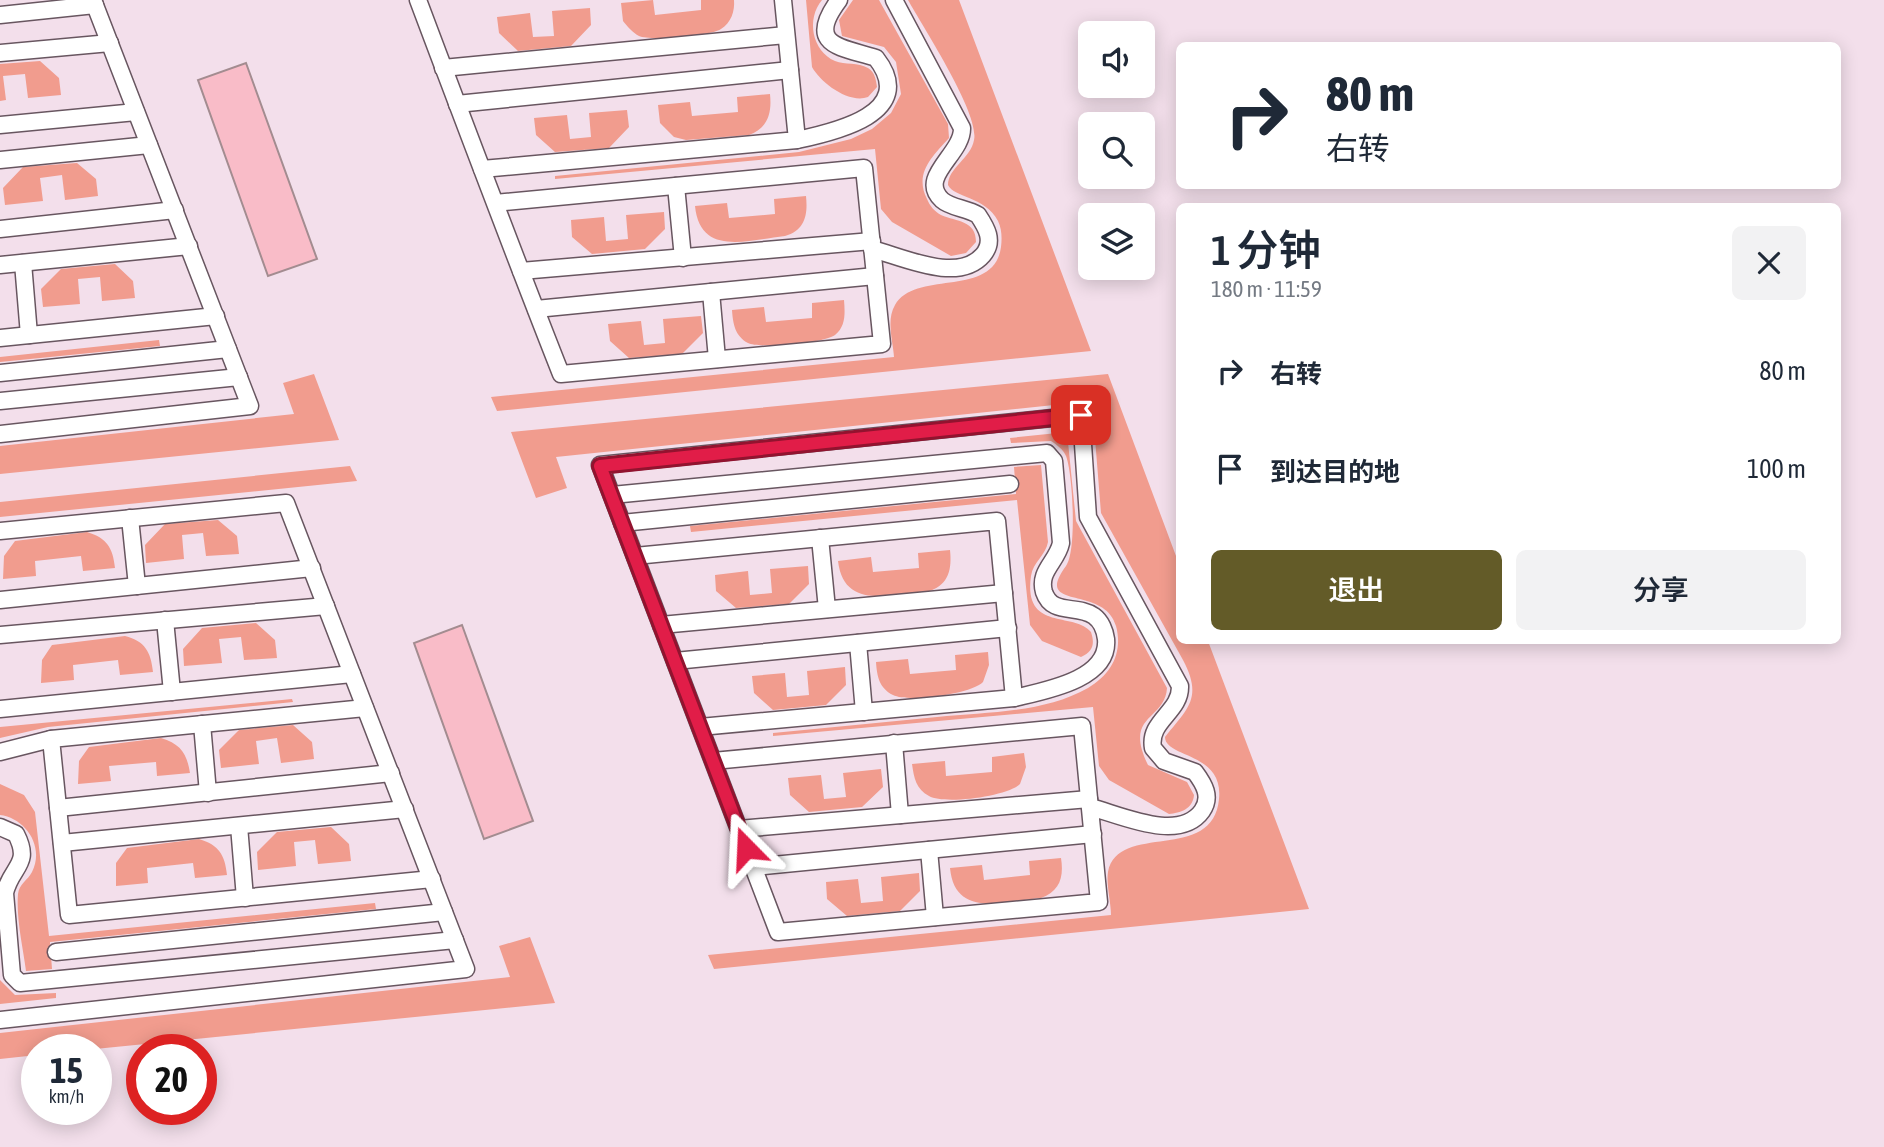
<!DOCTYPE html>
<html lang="zh">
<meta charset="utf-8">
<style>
:root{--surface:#fff;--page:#f2f2f3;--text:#1f2937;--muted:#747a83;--accent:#635b28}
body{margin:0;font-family:"Asap Condensed","Noto Sans SC",sans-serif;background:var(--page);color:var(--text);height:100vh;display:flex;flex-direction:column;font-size:26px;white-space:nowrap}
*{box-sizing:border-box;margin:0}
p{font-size:23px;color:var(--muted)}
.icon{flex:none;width:38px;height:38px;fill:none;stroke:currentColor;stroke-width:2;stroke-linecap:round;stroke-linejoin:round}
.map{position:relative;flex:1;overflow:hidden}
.drawer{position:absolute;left:1176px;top:203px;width:665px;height:441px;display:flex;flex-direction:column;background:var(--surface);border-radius:10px;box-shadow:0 4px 18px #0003}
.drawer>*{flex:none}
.guide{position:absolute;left:1176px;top:42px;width:665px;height:147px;border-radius:10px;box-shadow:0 4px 18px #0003;background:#fff;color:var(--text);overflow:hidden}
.tools{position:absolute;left:1078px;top:21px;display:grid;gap:14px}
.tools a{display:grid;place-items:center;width:77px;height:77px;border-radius:10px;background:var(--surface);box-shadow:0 4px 18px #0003;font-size:35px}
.speed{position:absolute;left:21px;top:1034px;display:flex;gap:14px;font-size:35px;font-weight:700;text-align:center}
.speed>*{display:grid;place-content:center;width:91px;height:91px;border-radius:50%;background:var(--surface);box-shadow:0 4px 18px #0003;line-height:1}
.speed small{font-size:18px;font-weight:400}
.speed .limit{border:10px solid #d22;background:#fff;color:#111}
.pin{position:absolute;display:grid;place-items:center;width:60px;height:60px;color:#fff;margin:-30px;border-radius:14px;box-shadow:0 4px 10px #0006}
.me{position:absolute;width:77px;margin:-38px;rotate:339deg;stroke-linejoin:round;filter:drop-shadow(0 0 5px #0008)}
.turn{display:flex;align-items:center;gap:24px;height:147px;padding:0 35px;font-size:32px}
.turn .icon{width:91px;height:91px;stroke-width:2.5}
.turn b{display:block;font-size:49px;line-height:60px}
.round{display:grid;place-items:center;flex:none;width:74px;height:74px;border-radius:10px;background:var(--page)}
.summary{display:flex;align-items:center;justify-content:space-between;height:119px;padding:0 35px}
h1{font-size:42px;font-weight:600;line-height:52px}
.action{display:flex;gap:14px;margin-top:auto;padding:14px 35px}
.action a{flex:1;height:80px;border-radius:10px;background:var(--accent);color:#fff;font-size:28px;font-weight:600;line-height:80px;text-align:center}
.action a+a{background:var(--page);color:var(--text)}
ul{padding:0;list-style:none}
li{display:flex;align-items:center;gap:21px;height:98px;padding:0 35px}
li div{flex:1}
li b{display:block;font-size:26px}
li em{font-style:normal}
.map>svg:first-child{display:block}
.green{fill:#f19c8e}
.building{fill:#f9bcc8;stroke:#a38c90;stroke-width:2}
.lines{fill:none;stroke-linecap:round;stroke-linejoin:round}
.lane-casing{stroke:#685660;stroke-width:19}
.lane{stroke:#fff;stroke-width:16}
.route-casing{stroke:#92132f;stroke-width:18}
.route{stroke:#e11d48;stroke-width:12}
</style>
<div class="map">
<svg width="1884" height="1147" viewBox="0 0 1884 1147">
<rect width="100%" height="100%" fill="#f3dfeb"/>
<g class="green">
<path d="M653 0 655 15 701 10V0H734C735 11 731 23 721 29 711 36 650 41 639 36 633 33 627 26 623 21L621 3Z"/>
<path d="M806 0H822C806 19 812 51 835 61 845 65 858 62 868 68 875 72 876 80 877 87L868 97C849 104 821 83 812 67Z"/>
<path d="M853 0H879L948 124 949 138C932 157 914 173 927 199 930 206 934 211 941 215 957 222 976 220 976 242L966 253 951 256 892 222 881 209 875 149 555 179V176L799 152 851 139 872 129 891 113 901 94 896 62 884 47 842 36 839 20Z"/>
<path d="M908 0H959L1091 351 497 411 491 397 894 357C893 341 886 320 895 305 916 269 994 299 1001 247 1002 239 1002 229 998 221 985 196 954 198 948 185 948 168 971 158 974 140 980 114 923 27 908 0Z"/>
<polygon points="590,8 591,25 571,46 518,51 499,33 497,17 530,13 533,37 554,36 552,11"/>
<polygon points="40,61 59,78 61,95 28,98 25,74 3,76 6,100 0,101 0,64"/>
<path d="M770 94C772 113 768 128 749 135L686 140 674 137 660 123 658 105 690 102 692 116 738 112 737 97Z"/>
<polygon points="627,110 629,127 609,148 555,152 536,135 534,118 567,115 570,139 591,137 589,113"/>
<polygon points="77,163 96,179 98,196 65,200 62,175 40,178 43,201 5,205 3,188 23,167"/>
<path d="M806 196C808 215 805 230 785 236 748 240 700 257 695 206L727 203 729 218 775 214 774 199Z"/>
<polygon points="664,212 665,229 645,249 592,254 572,237 571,220 604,217 606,241 628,239 626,215"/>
<polygon points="115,264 133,281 135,298 102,301 100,277 78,279 80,304 43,307 41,289 61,269"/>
<path d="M844 300C845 313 846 326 835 335 825 343 760 349 748 343 735 336 733 324 732 310L764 307 766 322 812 318V303Z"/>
<polygon points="701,316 703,333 682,354 629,358 610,341 608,324 641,321 644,345 665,343 663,319"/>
<polygon points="159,340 160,346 0,362 0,357"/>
<polygon points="314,374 339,440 0,474 0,446 294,414 283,383"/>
<path d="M1108 374 1179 564 1180 640 1208 641 1309 909 714 969 708 955 1111 915C1111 902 1106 885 1108 872 1118 821 1213 864 1219 799 1224 752 1165 758 1165 737 1188 708 1203 698 1183 660L1101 513 1092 401 556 457 567 488 536 498 511 432Z"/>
<path d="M1067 432 1076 521 1167 688C1165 721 1123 714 1148 765L1187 782 1194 795C1193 809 1180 813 1169 814L1109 780 1099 766 1093 707 773 736V733C828 728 883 722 937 717 987 712 1044 713 1088 688 1112 674 1123 652 1116 626 1104 584 1032 612 1066 566 1077 551 1073 474 1066 456 1063 449 1057 445 1051 441L1011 443 1010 438Z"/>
<path d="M1041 465 1048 542C1046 555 1033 562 1031 576 1023 632 1074 611 1091 632 1095 644 1093 652 1081 657L1042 641 1030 625 1017 500 691 532 690 526 1016 494 1014 467Z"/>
<polygon points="350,466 357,481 0,517 0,502"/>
<polygon points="218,520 237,536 239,554 206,556 203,533 182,535 184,559 146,563 145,545 165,524"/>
<path d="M87 532C107 538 113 548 115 568L83 571 81 556 35 561 36 576 3 579 4 556 15 541Z"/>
<path d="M950 550C952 569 949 584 930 591 892 594 844 611 838 561L871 557 873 572 919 568 918 553Z"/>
<polygon points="808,566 809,584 789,604 736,608 716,591 715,575 748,571 750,595 772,593 770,569"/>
<polygon points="256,623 275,640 277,658 244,660 241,637 219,639 222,663 184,666 183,649 202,628"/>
<path d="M125 636C145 641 151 652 153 672L120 675 118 660 73 665 74 680 41 683 42 660 52 645Z"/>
<path d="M988 652 989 665 983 682C971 694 909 703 893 695 879 688 877 676 876 662L908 659 910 674 956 670 955 655Z"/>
<polygon points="845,667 846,685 826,705 773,710 754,693 752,676 785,673 787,697 809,695 807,671"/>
<polygon points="292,699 293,702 48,727 0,738 0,727"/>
<polygon points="293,725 312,742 314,759 281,763 277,738 256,741 259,764 221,768 219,750 239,730"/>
<path d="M161 738C181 744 187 754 190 773L157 776 156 762 109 766 111 781 78 784 79 761 89 747Z"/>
<path d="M1024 753 1026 767 1020 784C1008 796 945 805 929 796 916 789 914 778 912 764L945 761 946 776 992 772V757Z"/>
<polygon points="881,769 883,787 862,807 809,812 790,795 788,778 821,775 824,799 846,797 843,773"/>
<path d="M0 784 24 795 35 812 49 936 375 903 376 909 50 942 52 969 26 971C23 947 16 919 18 894 19 884 28 880 32 872 45 846 25 818 0 815Z"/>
<polygon points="331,827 349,844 351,861 318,864 315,840 294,842 296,866 258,870 257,852 277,832"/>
<path d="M199 839C219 845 225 855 227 875L195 878 193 863 147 868 148 883 116 886V863L127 848Z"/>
<path d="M1061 858C1064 877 1060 891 1041 898 1004 901 955 919 950 868L982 865 984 880 1030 875 1029 861Z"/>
<polygon points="919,873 920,891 900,911 847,916 827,899 826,882 858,879 861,903 883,901 881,877"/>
<polygon points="530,937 555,1003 85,1050 37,1050 37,1055 0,1059 0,1033 510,977 499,946"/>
<polygon points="0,980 15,995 56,993 56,998 0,1004"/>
</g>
<g class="building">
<polygon points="246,63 317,259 268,276 198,80"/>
<polygon points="462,625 533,821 484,839 414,643"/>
</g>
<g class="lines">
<g class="lane-casing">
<g id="lane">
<path d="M418 0C465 125 512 250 561 374L882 344 864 168 495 203"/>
<polyline points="0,15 95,5"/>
<polyline points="0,53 110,43"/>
<polyline points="443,68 786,35"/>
<polyline points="457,104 790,70"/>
<polyline points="0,125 136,112"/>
<path d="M797 140C835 132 919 113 876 58 843 47 804 47 839 0"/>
<polyline points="0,160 149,145"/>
<polyline points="482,169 797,140 783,0"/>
<polyline points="676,186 683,258"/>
<polyline points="0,229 175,210"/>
<path d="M872 249C903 257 958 284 983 255 995 241 986 227 978 215 967 208 951 208 942 200 917 177 963 154 962 128L894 0"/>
<polyline points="23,263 29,335"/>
<polyline points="0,265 189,246"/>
<polyline points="521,271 872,241"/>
<polyline points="711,292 717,359"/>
<polyline points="536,309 875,276"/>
<polyline points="0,338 216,316"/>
<polyline points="0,373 228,349"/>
<polyline points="0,401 239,377"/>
<polyline points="0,434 250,406 93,0"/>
<path d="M612 495 1047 453 1054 461 1061 543C1057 562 1038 571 1044 592 1052 616 1077 604 1094 616 1101 621 1105 631 1106 639 1110 680 1043 691 1014 698"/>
<polyline points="130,518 137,586"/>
<polyline points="622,523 1010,484"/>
<polyline points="0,531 286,503 466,969 0,1020"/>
<polyline points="820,538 827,609"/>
<polyline points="635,556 997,521 1014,698 700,727"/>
<polyline points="0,600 312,568"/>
<polyline points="165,620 172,692"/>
<polyline points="661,625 1004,593"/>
<polyline points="0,635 326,606"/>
<polyline points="858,643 864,712"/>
<polyline points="675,661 1008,628"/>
<polyline points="365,708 51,739 69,915 432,879"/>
<polyline points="0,709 352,674"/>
<polyline points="202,724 208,793"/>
<polyline points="894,743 900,815"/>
<polyline points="0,752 51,739"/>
<path d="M713 761 1082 726 1099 902 778 932 600 465 1081 415 1088 517 1180 686C1181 712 1148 721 1153 748L1164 761 1195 772C1204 784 1212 797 1202 811 1179 843 1121 815 1090 807"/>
<polyline points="58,808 391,773"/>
<polyline points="239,826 245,898"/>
<path d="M0 827 16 834C32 865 11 866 5 893L12 975 20 983 455 940"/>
<polyline points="739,829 1089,799"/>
<polyline points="62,843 405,809"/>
<polyline points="929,850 935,917"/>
<polyline points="753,867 1093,834"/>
<polyline points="56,952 444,912"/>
</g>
</g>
<use href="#lane" class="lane"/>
</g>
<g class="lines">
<g class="route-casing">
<polyline id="route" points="746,848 600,466 1081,415"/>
</g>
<use href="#route" class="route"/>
</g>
</svg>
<div class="tools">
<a><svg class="icon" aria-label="sound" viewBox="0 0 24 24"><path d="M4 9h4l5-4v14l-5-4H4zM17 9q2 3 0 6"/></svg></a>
<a><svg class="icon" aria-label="search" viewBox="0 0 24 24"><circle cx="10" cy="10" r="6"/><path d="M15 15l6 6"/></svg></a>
<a><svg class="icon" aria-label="layers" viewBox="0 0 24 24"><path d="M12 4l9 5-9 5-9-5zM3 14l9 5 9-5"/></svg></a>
</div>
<div class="speed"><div>15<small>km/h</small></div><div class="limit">20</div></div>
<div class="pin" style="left:1081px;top:415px;background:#d93025"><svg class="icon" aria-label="arrive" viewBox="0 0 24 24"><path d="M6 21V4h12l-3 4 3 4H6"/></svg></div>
<svg class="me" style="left:746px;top:848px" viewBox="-20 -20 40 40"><path d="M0-17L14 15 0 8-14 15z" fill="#e11d48" stroke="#fff" stroke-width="4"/></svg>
<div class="guide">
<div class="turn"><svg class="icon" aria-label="right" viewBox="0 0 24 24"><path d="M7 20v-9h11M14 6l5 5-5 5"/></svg><div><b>80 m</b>右转</div></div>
</div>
<section class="drawer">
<div class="summary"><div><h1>1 分钟</h1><p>180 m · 11:59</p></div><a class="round"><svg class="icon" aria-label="close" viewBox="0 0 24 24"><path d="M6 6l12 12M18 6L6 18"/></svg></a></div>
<ul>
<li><svg class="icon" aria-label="right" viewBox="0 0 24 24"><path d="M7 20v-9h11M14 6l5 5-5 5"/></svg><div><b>右转</b></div><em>80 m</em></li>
<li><svg class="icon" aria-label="arrive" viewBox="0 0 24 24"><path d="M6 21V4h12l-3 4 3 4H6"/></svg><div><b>到达目的地</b></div><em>100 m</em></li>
</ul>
<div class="action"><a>退出</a><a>分享</a></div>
</section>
</div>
